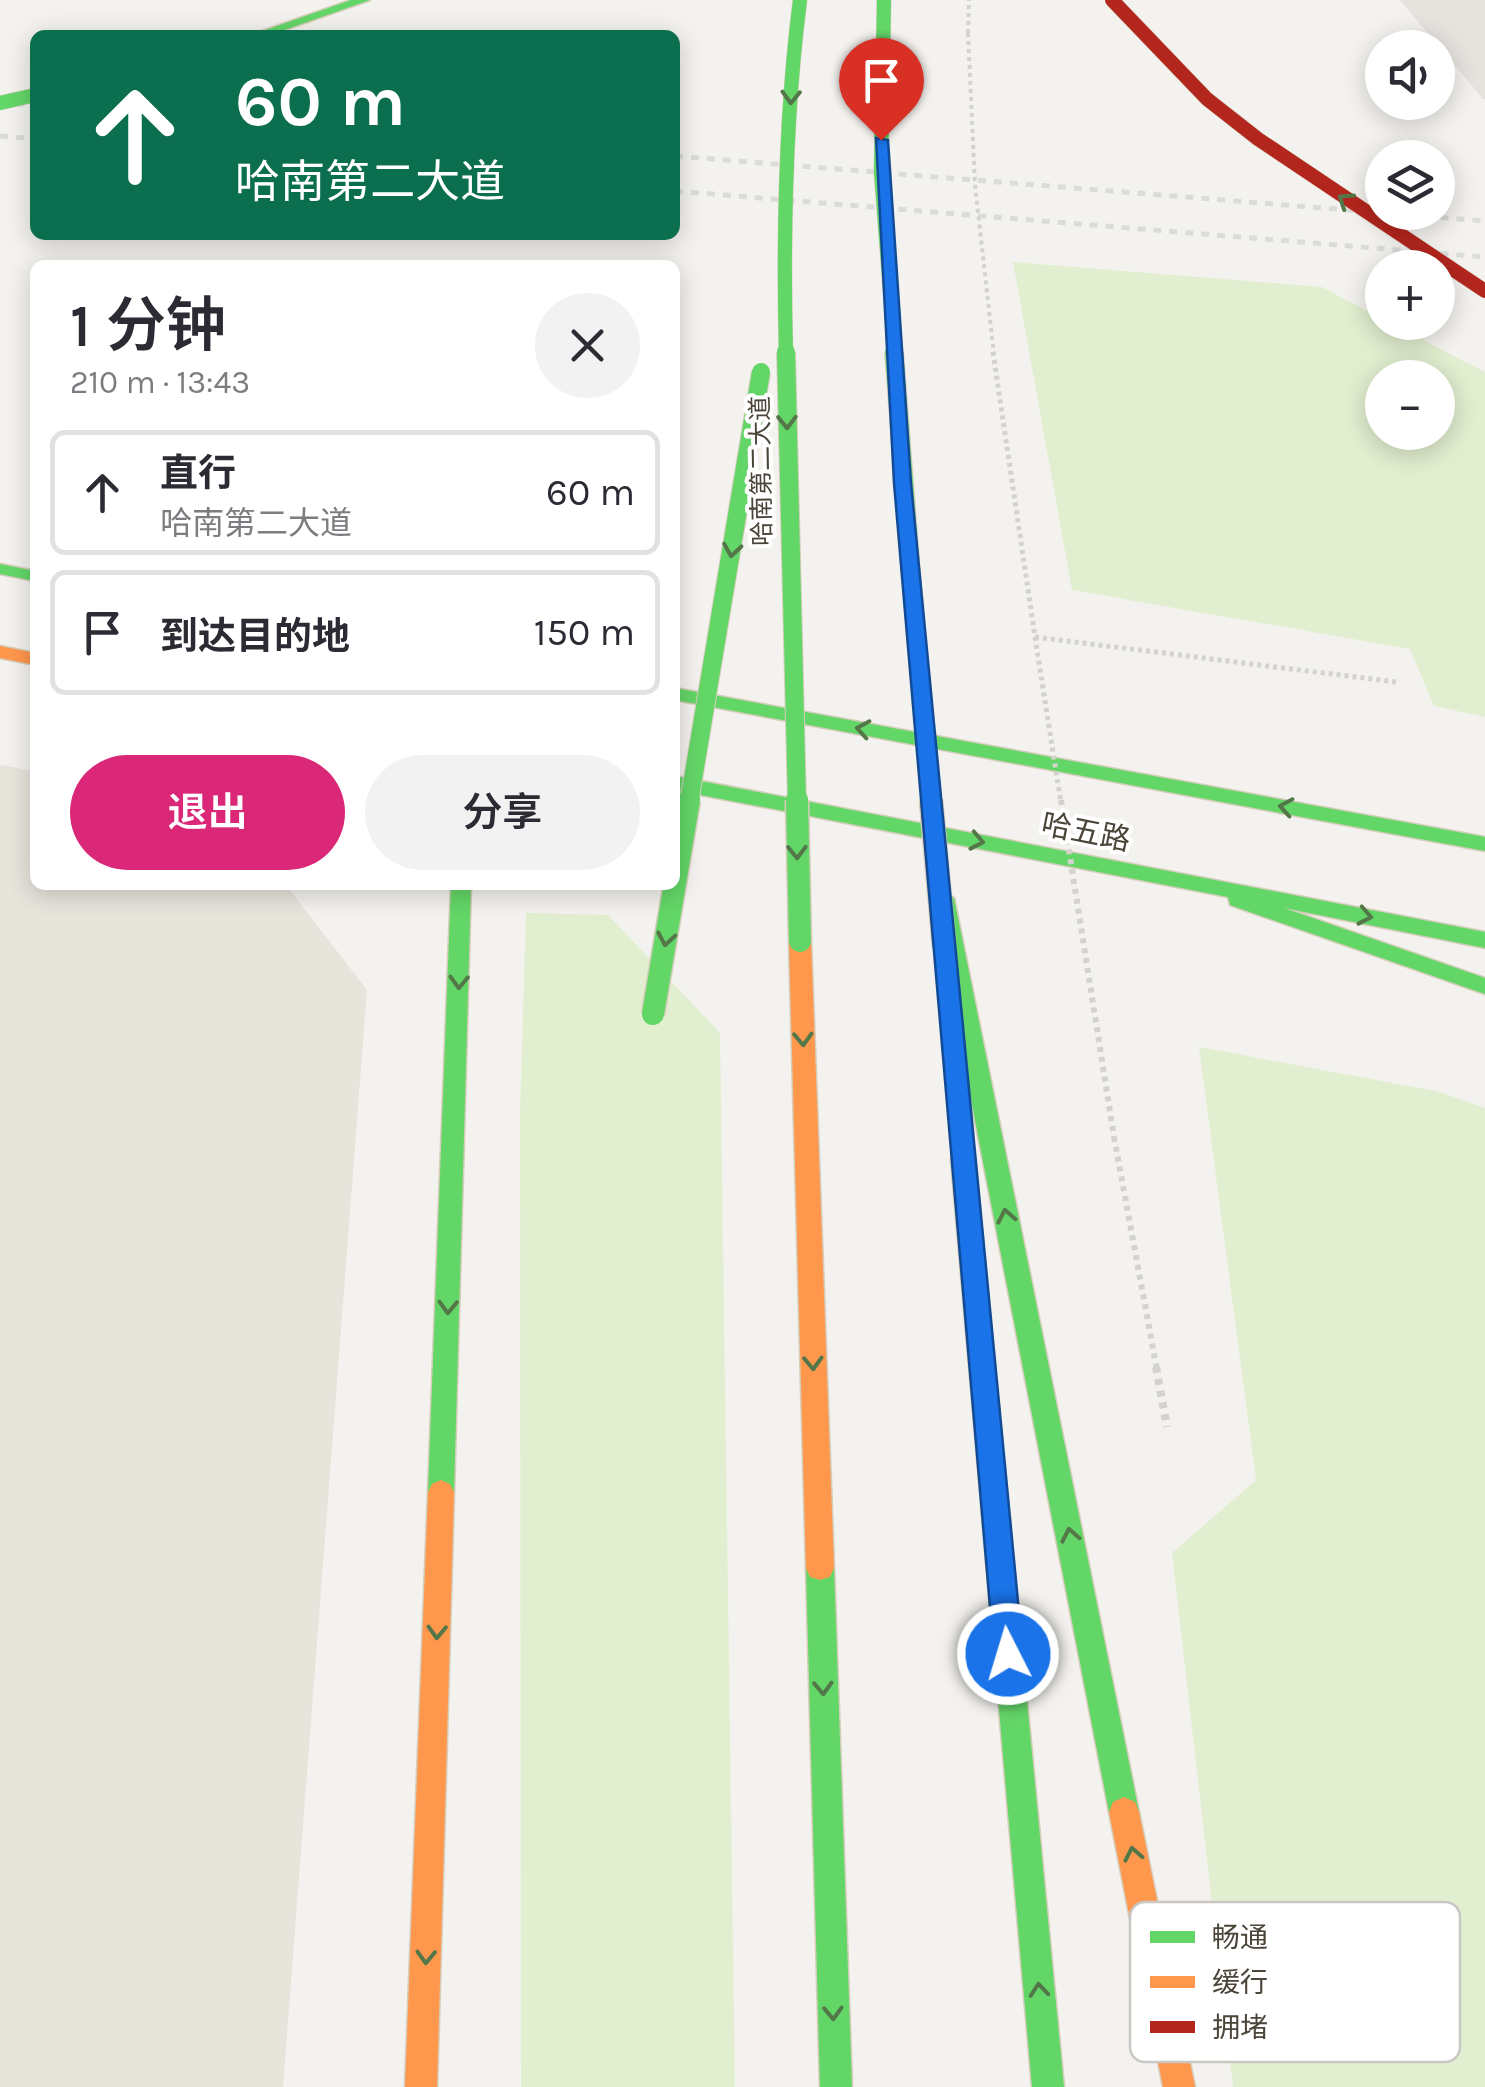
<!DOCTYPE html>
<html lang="zh">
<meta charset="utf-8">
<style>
:root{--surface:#fff;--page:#f2f2f3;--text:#2b2b33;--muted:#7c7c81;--line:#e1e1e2;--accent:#db2777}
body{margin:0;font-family:Karla,"Noto Sans SC",sans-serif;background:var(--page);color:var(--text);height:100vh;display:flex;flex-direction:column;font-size:38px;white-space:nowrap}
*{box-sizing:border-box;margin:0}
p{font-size:32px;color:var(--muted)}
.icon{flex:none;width:55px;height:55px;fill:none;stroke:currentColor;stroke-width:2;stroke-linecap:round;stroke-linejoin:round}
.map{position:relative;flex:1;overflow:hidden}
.details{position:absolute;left:30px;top:260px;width:650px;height:630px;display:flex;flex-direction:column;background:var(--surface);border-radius:15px;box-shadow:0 5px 25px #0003}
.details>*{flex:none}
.top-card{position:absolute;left:30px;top:30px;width:650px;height:210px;border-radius:15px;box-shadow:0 5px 25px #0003;background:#0b6e4f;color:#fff;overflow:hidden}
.buttons{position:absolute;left:1365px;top:30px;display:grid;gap:20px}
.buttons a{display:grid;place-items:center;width:90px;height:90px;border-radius:50%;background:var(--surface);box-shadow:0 5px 25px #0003;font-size:50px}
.pin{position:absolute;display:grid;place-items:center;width:85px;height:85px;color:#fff;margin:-102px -42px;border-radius:50% 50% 50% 0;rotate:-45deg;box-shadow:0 0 10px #0007}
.pin .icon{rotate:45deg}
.me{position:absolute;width:110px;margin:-55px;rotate:355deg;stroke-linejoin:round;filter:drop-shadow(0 0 8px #0008)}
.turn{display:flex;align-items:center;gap:35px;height:210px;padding:0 40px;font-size:45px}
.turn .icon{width:130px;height:130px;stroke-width:2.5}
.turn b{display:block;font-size:70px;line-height:85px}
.round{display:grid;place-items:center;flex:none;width:105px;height:105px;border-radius:52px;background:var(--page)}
.overview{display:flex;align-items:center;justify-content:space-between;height:170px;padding:0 40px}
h1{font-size:60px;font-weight:600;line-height:75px}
.cta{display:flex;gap:20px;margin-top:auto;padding:20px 40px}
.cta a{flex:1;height:115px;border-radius:60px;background:var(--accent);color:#fff;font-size:40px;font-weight:600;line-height:115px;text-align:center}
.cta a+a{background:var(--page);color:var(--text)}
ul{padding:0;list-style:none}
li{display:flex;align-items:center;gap:30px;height:125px;margin:0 20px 15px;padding:0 20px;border:5px solid var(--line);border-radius:15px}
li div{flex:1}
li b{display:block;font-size:38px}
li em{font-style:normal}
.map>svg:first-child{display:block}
.residential{fill:#e7e4dc}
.industrial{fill:#e6e2de}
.green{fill:#e1eecf;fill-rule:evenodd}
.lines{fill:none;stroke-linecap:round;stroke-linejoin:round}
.fast-casing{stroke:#d6cebb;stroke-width:3}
.slow-casing{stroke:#d6cebb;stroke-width:3}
.path-far2{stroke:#d3d2cc;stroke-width:4;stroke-dasharray:4 4;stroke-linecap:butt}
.path-far1{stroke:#d3d2cc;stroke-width:6;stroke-dasharray:5 5;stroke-linecap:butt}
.path{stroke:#d3d2cc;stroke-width:8;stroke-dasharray:6 6;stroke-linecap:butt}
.fast{fill:#63d668;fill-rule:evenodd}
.slow{fill:#ff974d;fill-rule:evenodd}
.rail{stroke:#dbdbda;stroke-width:5;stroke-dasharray:8 8;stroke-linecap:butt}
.fast-bridge-far2-casing{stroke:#d6cebb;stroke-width:15;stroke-linecap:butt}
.fast-bridge-far1-casing{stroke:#d6cebb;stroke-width:20;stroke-linecap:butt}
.fast-bridge-casing{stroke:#d6cebb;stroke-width:25;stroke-linecap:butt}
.slow-bridge-far1-casing{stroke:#d6cebb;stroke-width:20;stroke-linecap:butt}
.slow-bridge-casing{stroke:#d6cebb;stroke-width:25;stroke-linecap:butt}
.jam-bridge-casing{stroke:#d6cebb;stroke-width:15;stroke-linecap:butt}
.path-bridge-far2{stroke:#d3d2cc;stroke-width:4;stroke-dasharray:4 4;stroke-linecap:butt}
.path-bridge-far1{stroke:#d3d2cc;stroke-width:5;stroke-dasharray:4 4;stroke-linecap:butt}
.path-bridge{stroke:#d3d2cc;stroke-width:6;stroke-dasharray:5 5;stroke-linecap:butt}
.fast-bridge-far2{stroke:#63d668;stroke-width:14}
.fast-bridge-far1{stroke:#63d668;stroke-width:18}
.fast-bridge{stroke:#63d668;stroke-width:22}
.slow-bridge-far1{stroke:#ff974d;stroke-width:18}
.slow-bridge{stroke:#ff974d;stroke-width:22}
.jam-bridge{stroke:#b3261e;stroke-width:14}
.oneway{stroke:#537749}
.route{fill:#1a73e8;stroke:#114b97;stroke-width:2.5}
.labels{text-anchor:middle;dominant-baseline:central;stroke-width:8;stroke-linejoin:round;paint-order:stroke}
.far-street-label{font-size:25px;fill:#4b4439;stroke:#fff}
.street-label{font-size:30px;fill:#4b4439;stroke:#fff}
.key{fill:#fff;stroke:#c9c7c4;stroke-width:2.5}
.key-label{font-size:28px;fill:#4b4439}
</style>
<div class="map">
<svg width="1485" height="2087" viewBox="0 0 1485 2087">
<rect width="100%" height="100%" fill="#f4f2ee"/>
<polygon class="residential" points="0,765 35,771 35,885 286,885 367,990 283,2087 0,2087"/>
<polygon class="industrial" points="1400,0 1485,0 1485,99 1483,99"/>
<g class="green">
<path d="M1013 262 1322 287 1382 319V322L1390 323 1485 372V717L1434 706 1410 649 1072 590ZM1382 378H1438V432H1382Z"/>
<polygon points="526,913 608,915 720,1033 735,2087 521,2087 520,1111"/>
<polygon points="1199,1047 1436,1091 1485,1108 1485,2087 1233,2087 1172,1553 1256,1480"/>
</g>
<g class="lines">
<g class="fast-casing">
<g id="fast">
<polygon points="351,0 370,0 270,35 251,35"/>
<polygon points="0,564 35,571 35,581 0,574"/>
<polygon points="675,688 1485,837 1485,851 675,700"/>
<polygon points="675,776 1485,932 1485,948 1284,908 1485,978 1485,994 1230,905 1228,897 675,790"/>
<polygon points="451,885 471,885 454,1492 450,1500 441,1504 432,1500 428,1492"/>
<polygon points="943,891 954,898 1139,1812 1135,1822 1124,1827 1113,1822 1109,1812 932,898"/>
<polygon points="963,1150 971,1152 975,1159 1064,2087 1032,2087 951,1159 955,1152"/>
<polygon points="820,1556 830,1559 834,1568 852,2087 820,2087 806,1568 810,1559"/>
</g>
</g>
<g class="slow-casing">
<g id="slow">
<polygon points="0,646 35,653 35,665 0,658"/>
<polygon points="800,933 811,941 834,1568 830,1577 820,1580 810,1577 806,1568 789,941"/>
<polygon points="441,1480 450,1484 454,1492 437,2087 405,2087 428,1492 432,1484"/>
<polygon points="1124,1797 1135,1802 1139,1812 1195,2087 1163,2087 1109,1812 1113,1802"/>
</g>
</g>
<polyline class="path-far2" points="968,33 969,0"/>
<polyline class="path-far1" points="1114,1137 1157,1370"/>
<polyline class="path" points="1156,1367 1167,1427"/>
<use href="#fast" class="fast"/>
<use href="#slow" class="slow"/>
<g class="rail">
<polyline points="0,103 35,105"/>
<polyline points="0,136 35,139"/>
<polyline points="675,156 1485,221"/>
<polyline points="675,191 1485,257"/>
</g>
<g class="fast-bridge-far2-casing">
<g id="fast-bridge-far2">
<polyline points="884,0 881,172 895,355"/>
<polyline points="0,103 35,95"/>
<path d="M786 355C783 237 785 117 800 0"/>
</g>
</g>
<g class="fast-bridge-far1-casing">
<g id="fast-bridge-far1">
<polyline points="786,352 797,803"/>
<polyline points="894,352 913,601"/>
<polyline points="689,803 761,372"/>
</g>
</g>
<g class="fast-bridge-casing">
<g id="fast-bridge">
<polyline points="797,800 800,941"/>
<polyline points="653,1014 689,800"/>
</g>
</g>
<g class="slow-bridge-far1-casing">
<polyline id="slow-bridge-far1" points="913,601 931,803"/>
</g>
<g class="slow-bridge-casing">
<polyline id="slow-bridge" points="931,800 944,946"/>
</g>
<g class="jam-bridge-casing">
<polyline id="jam-bridge" points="1112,0 1207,99 1258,139 1485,291"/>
</g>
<polyline class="path-bridge-far2" points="968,33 975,185 994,355"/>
<g class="path-bridge-far1">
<polyline points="993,352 1035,637 1396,682"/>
<polyline points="1035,637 1061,803"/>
</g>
<polyline class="path-bridge" points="1061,800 1114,1137"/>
<use href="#fast-bridge-far2" class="fast-bridge-far2"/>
<use href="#fast-bridge-far1" class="fast-bridge-far1"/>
<use href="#fast-bridge" class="fast-bridge"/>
<use href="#slow-bridge-far1" class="slow-bridge-far1"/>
<use href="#slow-bridge" class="slow-bridge"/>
<use href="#jam-bridge" class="jam-bridge"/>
</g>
<defs><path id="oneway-chevron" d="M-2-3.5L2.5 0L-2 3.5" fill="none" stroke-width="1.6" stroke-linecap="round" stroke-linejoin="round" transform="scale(2.5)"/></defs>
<g class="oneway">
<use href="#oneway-chevron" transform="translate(791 97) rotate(92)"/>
<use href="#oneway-chevron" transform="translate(1345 200) rotate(-146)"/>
<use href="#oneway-chevron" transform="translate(787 422) rotate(89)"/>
<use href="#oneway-chevron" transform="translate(732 550) rotate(99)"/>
<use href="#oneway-chevron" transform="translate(863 729) rotate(-170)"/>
<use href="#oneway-chevron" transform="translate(1286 807) rotate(-170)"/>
<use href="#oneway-chevron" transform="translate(977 841) rotate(11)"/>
<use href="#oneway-chevron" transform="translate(797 852) rotate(89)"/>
<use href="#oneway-chevron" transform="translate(1365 916) rotate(11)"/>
<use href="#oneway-chevron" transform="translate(666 939) rotate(100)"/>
<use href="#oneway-chevron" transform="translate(459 982) rotate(92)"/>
<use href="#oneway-chevron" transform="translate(803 1039) rotate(88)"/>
<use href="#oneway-chevron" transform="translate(1006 1216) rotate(-101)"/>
<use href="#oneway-chevron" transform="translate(448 1307) rotate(92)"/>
<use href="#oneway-chevron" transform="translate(813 1363) rotate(88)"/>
<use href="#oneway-chevron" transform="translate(1070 1535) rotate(-101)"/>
<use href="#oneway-chevron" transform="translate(437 1632) rotate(92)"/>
<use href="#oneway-chevron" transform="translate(823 1688) rotate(88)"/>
<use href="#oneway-chevron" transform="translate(1133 1854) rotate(-101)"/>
<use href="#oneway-chevron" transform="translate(426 1957) rotate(92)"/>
<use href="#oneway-chevron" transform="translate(1039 1990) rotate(-95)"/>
<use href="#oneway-chevron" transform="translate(833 2013) rotate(88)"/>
</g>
<polygon class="route" points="876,138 888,140 911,483 1023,1654 1019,1663 1008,1667 998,1663 994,1654 894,483"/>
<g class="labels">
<g class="far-street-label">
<text transform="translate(761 471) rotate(-91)">哈南第二大道</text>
</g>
<g class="street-label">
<text transform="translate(1086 832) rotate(11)">哈五路</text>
</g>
</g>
<rect x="1130" y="1902" width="330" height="160" rx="15" class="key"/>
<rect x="1150" y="1931" width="45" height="12" fill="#63d668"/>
<rect x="1150" y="1976" width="45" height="12" fill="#ff974d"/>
<rect x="1150" y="2021" width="45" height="12" fill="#b3261e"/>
<g class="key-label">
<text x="1212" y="1947">畅通</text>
<text x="1212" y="1992">缓行</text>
<text x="1212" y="2037">拥堵</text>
</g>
</svg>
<div class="buttons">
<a><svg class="icon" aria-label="sound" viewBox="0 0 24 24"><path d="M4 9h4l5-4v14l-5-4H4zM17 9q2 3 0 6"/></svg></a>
<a><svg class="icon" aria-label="layers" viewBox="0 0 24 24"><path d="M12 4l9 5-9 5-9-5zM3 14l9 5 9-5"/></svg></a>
<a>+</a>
<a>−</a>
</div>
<div class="pin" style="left:881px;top:140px;background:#d93025"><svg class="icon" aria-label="arrive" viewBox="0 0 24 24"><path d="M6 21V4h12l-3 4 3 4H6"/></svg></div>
<svg class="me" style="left:1008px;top:1654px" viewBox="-20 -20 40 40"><circle r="17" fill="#1a73e8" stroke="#fff" stroke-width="3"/><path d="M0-11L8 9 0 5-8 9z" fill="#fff"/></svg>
<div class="top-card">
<div class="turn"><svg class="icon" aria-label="ahead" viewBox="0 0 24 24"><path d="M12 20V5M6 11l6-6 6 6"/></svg><div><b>60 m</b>哈南第二大道</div></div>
</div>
<section class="details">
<div class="overview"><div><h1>1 分钟</h1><p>210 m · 13:43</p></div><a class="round"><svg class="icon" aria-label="close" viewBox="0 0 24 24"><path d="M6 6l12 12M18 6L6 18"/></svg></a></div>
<ul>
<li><svg class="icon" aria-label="ahead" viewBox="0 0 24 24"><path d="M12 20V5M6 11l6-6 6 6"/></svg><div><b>直行</b><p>哈南第二大道</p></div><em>60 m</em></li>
<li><svg class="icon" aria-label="arrive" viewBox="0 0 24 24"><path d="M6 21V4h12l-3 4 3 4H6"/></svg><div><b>到达目的地</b></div><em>150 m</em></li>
</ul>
<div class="cta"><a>退出</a><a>分享</a></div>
</section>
</div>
